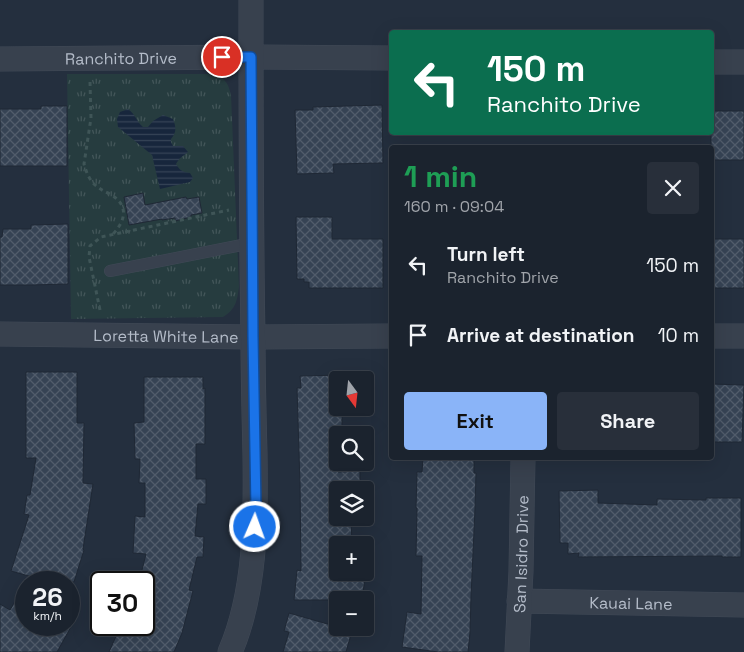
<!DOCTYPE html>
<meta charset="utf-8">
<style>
:root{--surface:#1b232e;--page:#282f3a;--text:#f1f3f6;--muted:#a0a4aa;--line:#39404a;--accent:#8ab4f8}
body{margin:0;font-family:"Space Grotesk",sans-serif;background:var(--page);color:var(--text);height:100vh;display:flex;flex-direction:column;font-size:19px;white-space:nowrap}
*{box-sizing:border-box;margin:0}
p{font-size:16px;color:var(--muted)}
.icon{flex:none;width:28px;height:28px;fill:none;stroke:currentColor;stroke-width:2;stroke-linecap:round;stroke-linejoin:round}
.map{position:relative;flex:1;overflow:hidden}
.drawer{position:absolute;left:389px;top:145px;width:325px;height:315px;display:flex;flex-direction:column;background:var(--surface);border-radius:5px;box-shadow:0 5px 20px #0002,0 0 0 1px var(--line)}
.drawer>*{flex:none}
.top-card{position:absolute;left:389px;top:30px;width:325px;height:105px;border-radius:5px;box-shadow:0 5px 20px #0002,0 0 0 1px var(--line);background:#0b6e4f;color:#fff;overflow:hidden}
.needle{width:32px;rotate:165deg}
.tools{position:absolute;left:329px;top:371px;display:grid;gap:10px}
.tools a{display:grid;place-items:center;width:45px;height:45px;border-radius:5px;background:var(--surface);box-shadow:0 5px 20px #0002,0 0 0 1px var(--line);font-size:25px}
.speed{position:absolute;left:15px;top:571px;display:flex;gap:10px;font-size:25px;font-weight:700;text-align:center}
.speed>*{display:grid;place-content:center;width:65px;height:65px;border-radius:50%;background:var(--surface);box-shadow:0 5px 20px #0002,0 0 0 1px var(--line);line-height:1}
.speed small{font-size:12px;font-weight:400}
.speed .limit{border:2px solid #111;border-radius:8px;background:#fff;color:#111}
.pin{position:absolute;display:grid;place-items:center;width:42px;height:42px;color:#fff;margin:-21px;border:2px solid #fff;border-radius:50%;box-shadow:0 1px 5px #0007}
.me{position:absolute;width:55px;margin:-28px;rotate:2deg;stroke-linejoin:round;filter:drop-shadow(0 0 4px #0008)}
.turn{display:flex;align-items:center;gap:18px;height:105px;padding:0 15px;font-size:22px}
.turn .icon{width:65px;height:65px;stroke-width:2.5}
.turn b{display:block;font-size:35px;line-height:42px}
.round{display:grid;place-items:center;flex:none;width:52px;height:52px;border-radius:5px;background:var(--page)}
.summary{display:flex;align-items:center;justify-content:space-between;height:85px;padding:0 15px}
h1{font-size:30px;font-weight:800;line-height:38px;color:#1e9e55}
.action{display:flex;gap:10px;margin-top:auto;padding:10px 15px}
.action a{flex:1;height:58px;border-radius:5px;background:var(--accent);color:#111;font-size:20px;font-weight:800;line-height:58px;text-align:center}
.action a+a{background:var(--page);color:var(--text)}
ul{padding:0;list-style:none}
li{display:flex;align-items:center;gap:15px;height:70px;padding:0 15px}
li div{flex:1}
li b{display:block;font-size:19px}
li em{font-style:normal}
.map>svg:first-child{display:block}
.grass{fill:url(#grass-tufts)}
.water{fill:url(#water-rules)}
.building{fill:url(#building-cross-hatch);stroke:#1f2835}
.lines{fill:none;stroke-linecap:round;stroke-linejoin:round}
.service-casing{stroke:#414a57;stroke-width:12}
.minor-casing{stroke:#414a57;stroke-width:25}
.path{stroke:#3f5557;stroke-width:3;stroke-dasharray:4 4;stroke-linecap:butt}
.service{stroke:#38414e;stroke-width:11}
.minor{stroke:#38414e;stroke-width:24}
.route-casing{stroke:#114b97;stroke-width:12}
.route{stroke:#1a73e8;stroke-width:9}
.labels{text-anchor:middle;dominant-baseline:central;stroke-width:5;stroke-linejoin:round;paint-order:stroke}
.street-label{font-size:16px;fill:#b4bcc9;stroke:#1d2633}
</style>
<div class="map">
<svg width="744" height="652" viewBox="0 0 744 652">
<defs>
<pattern id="grass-tufts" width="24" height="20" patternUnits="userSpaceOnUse" patternTransform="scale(1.25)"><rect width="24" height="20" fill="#263c3f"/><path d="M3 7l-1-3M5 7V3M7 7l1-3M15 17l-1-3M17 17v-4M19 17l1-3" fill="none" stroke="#435659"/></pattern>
<pattern id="water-rules" width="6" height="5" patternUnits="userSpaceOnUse" patternTransform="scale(1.25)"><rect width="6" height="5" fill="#17263c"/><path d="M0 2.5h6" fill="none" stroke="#364457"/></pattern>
<pattern id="building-cross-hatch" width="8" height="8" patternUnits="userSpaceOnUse" patternTransform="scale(1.25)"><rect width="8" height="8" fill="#364354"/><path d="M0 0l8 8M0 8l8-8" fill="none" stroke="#515c6b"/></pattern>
</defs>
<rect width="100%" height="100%" fill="#242f3e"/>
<path class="grass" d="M67 74H214C226 79 228 83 231 95L239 287C237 301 236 309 223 317L71 319Z"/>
<path class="water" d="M128 109C137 116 135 120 143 127H148L153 121 163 115 173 119C176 127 177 132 171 139V142L173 146H183L188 152C183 156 179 158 176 164 180 171 183 172 190 173L193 178 190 182 160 189 152 155 118 127 117 119 120 112Z"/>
<g class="building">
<polygon points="382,105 383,163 333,164 334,173 297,174 295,110 313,110 313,107"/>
<polygon points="41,106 67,106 67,166 0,166 0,109 41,109"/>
<rect x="711" y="111" width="33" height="49"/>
<polygon points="143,193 145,205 186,197 187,199 199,197 202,213 191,215 191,217 175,221 175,218 162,220 162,219 129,225 124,197"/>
<polygon points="296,217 332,217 332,239 383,239 383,288 309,288 309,282 304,282 304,279 297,279"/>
<polygon points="68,224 68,284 31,285 0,285 0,237 2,237 3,229 31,229 31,225"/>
<rect x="711" y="239" width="33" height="49"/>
<polygon points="26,372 77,372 77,423 84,423 83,483 93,484 83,549 84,550 74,582 50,582 11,571 29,515 24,514 27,495 30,495 36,458 26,458"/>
<polygon points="342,375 342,380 338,380 338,408 342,408 342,435 338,435 338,472 360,471 360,490 338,490 338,518 351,518 352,545 338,545 338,575 365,578 362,600 294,600 297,570 301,571 300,485 297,388 301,388 300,376"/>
<polygon points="144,377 203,377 203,389 205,388 205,444 196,444 196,479 206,479 206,504 198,504 195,536 204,537 203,557 197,557 189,590 193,591 182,633 174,652 109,652 121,625 144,625 144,582 139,582 146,554 133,553 135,516 145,517 145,483 139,483 140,459 135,459 134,423 144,422"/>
<polygon points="711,384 744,385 742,442 711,442"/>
<polygon points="423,458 474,458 474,473 476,473 475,509 471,597 470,633 468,652 438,652 402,647 407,612 421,614 422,556 416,556 417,508 416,508 417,472 422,472"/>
<polygon points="598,490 598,503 657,505 657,499 706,500 706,498 741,498 741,557 722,557 722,556 578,557 579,553 568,554 568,543 560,543 559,491"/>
<polygon points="26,582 26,625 72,625 57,652 0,652 0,604 10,610"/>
<polygon points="289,613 338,627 338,628 352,631 346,652 283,652 289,632 284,631"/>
</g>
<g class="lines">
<g class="service-casing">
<polyline id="service" points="110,271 252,243"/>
</g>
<g class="minor-casing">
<g id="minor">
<path id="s1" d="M0 59 251 57 391 58"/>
<polyline points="711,62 744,62"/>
<path id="s2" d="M0 334 253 337 391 336"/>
<polyline points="711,336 744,336"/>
<path id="s3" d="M519 601 744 605"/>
<path d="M230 652C256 592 256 519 255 454 254 415 253 376 253 337 251 225 251 112 251 0"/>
<path id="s4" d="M517 652 521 571 523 458"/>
</g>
</g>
<g class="path">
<path d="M90 82 91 118 84 164C86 171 88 177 93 183 98 188 103 191 110 194 129 205 126 220 113 234"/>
<polyline points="100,310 89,257 90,246 101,237 229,210"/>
</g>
<use href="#service" class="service"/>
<use href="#minor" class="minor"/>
</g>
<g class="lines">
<g class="route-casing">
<polyline id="route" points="222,57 251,57 253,337 256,508 255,527"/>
</g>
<use href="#route" class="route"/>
</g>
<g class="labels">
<g class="street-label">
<text stroke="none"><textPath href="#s1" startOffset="121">Ranchito Drive</textPath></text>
<text stroke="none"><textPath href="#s2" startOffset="166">Loretta White Lane</textPath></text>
<text stroke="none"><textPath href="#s4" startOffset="98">San Isidro Drive</textPath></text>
<text stroke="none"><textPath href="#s3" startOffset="112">Kauai Lane</textPath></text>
</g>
</g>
</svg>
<div class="tools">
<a><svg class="needle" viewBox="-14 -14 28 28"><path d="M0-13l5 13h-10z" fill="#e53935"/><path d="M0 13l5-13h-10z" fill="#a0a4aa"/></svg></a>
<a><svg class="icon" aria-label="search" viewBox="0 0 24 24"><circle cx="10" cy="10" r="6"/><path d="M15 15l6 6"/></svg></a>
<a><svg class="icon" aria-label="layers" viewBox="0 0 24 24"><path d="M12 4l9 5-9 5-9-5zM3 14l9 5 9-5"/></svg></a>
<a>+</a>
<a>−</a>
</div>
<div class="speed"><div>26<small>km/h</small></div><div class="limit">30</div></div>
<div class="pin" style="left:222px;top:57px;background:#d93025"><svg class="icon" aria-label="arrive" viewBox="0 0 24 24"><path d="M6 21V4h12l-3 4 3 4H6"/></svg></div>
<svg class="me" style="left:255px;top:527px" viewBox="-20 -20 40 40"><circle r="17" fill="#1a73e8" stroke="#fff" stroke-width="3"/><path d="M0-11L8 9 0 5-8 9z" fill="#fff"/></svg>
<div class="top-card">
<div class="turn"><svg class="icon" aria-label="left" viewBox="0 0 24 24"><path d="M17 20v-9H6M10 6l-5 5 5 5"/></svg><div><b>150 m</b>Ranchito Drive</div></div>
</div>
<section class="drawer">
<div class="summary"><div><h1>1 min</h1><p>160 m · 09:04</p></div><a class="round"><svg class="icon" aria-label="close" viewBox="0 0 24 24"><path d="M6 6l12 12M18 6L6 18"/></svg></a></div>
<ul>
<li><svg class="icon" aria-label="left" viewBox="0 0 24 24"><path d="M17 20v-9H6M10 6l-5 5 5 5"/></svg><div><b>Turn left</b><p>Ranchito Drive</p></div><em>150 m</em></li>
<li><svg class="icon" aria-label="arrive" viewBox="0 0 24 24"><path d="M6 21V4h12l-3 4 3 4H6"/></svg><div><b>Arrive at destination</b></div><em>10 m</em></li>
</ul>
<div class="action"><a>Exit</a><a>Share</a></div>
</section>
</div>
